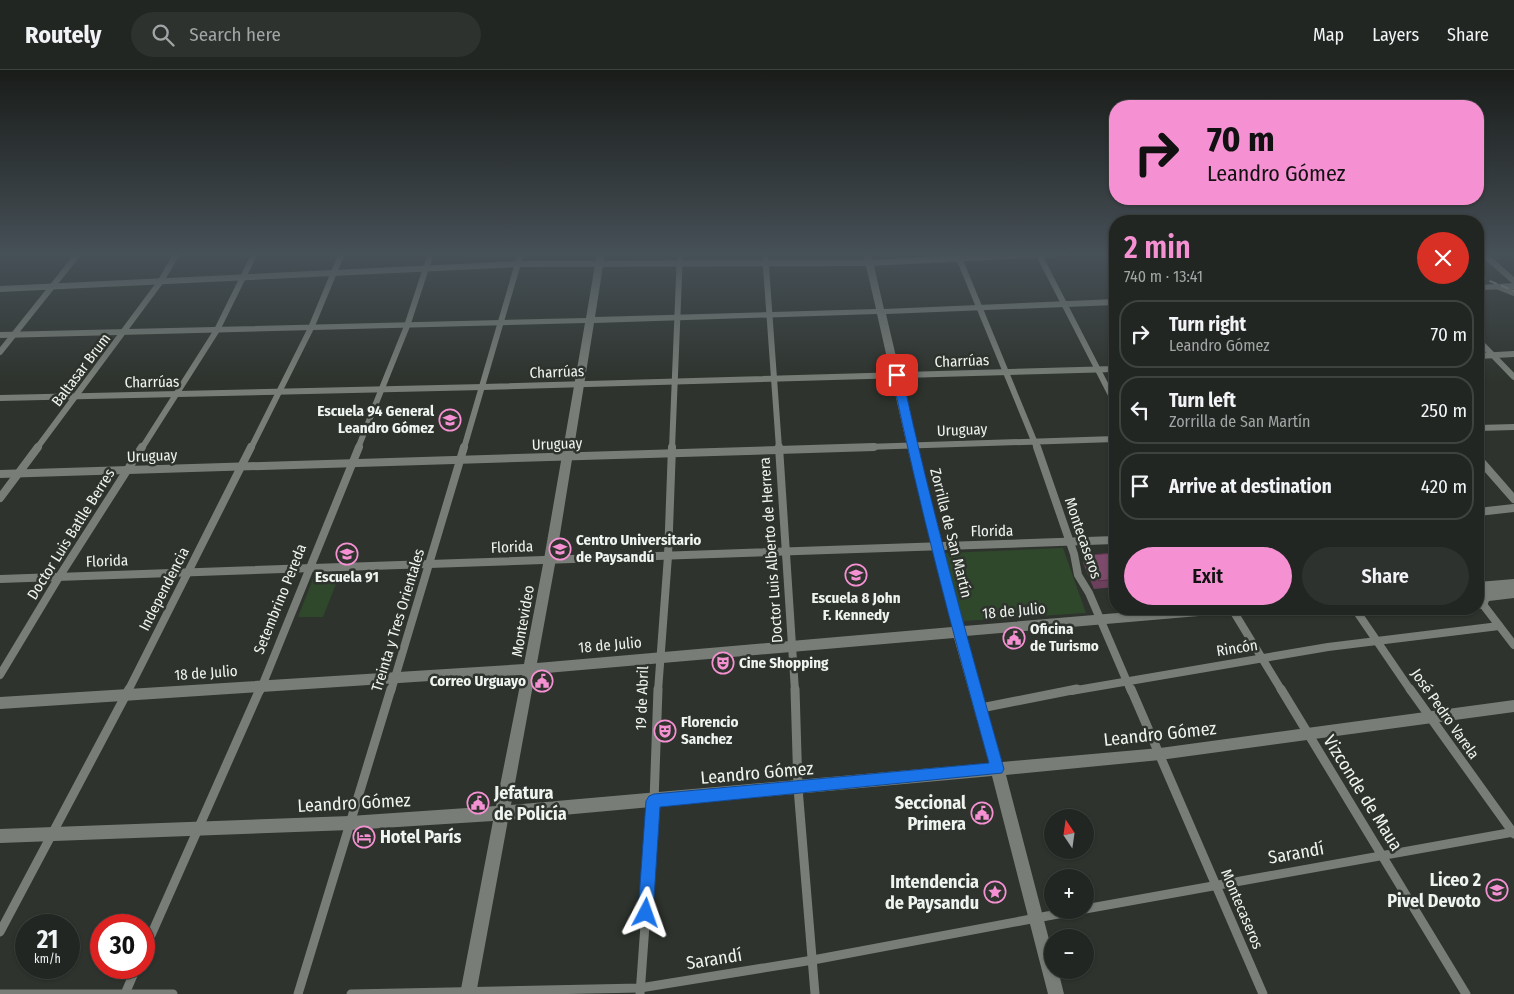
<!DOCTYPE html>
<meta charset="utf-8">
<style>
:root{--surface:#222622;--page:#2e322f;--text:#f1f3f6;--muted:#a2a5a5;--line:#3f4340;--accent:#f591d2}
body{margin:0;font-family:"Fira Sans Condensed",sans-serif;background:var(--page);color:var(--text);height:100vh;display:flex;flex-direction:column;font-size:19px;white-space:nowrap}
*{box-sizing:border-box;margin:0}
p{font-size:16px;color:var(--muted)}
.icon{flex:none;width:28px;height:28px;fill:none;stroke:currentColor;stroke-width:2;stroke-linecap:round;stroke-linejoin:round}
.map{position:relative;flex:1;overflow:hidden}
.drawer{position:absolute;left:1109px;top:145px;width:375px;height:400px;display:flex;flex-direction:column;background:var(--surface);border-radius:20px;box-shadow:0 1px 4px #0004,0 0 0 1px var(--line)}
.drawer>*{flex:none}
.top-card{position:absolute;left:1109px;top:30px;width:375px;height:105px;border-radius:20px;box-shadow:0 1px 4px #0004,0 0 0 1px var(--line);background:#f591d2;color:#111;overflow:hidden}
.needle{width:32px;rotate:347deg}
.tools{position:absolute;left:1044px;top:739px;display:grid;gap:10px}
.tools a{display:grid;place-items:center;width:50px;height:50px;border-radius:50%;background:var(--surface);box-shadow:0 1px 4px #0004,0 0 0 1px var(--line);font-size:25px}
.speed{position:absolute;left:15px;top:844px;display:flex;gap:10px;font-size:25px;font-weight:700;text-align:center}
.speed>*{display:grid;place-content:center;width:65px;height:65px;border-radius:50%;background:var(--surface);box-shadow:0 1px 4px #0004,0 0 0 1px var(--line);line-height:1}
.speed small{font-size:12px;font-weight:400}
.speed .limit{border:8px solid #d22;background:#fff;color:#111}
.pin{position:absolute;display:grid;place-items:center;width:42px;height:42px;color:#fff;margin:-21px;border-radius:10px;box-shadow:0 2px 8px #0006}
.me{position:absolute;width:55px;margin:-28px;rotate:4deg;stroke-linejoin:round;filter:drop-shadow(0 0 4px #0008)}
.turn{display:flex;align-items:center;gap:18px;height:105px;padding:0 15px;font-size:22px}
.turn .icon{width:65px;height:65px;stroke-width:2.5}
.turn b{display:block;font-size:35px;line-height:42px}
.round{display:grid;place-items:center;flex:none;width:52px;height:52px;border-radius:26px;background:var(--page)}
.summary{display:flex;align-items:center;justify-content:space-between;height:85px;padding:0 15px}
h1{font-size:30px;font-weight:600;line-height:38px;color:var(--accent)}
.cta{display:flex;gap:10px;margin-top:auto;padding:10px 15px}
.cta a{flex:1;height:58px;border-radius:30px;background:var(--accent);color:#111;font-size:20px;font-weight:600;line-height:58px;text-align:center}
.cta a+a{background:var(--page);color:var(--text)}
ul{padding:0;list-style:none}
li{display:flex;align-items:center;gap:15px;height:68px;margin:0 10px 8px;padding:0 5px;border:2px solid var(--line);border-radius:20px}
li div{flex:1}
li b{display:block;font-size:19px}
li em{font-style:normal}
header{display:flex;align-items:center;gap:30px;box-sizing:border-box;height:70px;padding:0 25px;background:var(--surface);border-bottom:1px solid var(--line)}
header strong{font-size:24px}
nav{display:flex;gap:28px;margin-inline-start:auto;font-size:18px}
.search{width:350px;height:45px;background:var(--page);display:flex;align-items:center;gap:12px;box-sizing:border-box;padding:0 18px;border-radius:28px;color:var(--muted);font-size:19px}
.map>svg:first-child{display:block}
.green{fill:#2f482c}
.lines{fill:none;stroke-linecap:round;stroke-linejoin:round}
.street-far2{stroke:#787e77;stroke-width:6}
.street-far1{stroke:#787e77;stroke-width:8}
.street{stroke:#787e77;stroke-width:9}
.secondary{fill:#787e77;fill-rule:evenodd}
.rail{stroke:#9fa49f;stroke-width:2;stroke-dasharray:8 4.5;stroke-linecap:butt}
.wall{fill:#6c405c}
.building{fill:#7d4a6b;stroke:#58344b}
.route{fill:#1a73e8;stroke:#114b97}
.labels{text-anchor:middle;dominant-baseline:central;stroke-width:5;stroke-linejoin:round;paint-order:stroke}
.street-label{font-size:15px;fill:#f0f4f0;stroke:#2e332d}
.poi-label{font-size:15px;font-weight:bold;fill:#f0f4f0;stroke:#2e332d;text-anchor:start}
.near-street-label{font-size:18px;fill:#f0f4f0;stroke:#2e332d}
.near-poi-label{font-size:18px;font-weight:bold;fill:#f0f4f0;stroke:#2e332d;text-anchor:end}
</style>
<header>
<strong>Routely</strong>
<div class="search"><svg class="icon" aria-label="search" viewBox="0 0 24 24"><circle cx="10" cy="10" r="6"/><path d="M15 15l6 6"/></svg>Search here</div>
<nav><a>Map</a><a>Layers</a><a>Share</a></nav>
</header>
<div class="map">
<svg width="1514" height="924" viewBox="0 0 1514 924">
<rect width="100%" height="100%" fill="#2e332d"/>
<g class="green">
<polygon points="1063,478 1086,543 963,551 945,483"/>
<polygon points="315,504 340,504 323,547 298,547"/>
</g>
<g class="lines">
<g class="street-far2">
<polyline points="765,183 779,378"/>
<polyline points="957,183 1037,378"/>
<polyline points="1038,183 1115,333"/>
<polyline points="1482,183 1514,211"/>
<polyline points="1499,217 1514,223"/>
<polyline points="0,219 518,194 870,193 1065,183"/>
<polyline points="1478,270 1514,307"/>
<polyline points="0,282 79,183"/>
<polyline points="1478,286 1514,284"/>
<polyline points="0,328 483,317 1115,299"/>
<polyline points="1478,358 1514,357"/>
<polyline points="37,378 161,211 177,183"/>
<polyline points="142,378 217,260 255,183"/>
<polyline points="251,378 311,258 342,183"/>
<polyline points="358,378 407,256 431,183"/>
<polyline points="464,378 521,183"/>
<polyline points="672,378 680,183"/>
<polyline points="835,378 1115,369"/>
</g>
<g class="street-far1">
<polyline points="779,377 795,621"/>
<polyline points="1037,377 1074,484 1078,505 1089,523 1131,621"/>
<polyline points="1478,388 1514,429"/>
<polyline points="0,404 874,377"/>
<polyline points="0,428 38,377"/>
<polyline points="1478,442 1514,438"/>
<polyline points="0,509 1115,470"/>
<polyline points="1478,528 1514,575"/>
<polyline points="1232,539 1282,621"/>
<polyline points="1355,539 1411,621"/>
<polyline points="0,605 59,507 142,377"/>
<polyline points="128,621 251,377"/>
<polyline points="260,621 359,377"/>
<polyline points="391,621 464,377"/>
<polyline points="658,621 668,486 672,377"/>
<polyline points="1071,621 1328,577 1499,556"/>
</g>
<g class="street">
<polyline points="795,619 798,718 815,924"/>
<polyline points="1131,619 1263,924"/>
<polyline points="1281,619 1466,924"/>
<polyline points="1410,619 1514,764"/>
<polyline points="981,638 1077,619"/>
<polyline points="1085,839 1514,762"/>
<polyline points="0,862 129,619"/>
<polyline points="144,881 260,619"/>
<polyline points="0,924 173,924"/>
<polyline points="125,924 136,898"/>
<polyline points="298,924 391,619"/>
<polyline points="351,924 640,918 813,890 1079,840"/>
<polyline points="640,924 654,731 658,619"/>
</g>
<g class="secondary">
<path d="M597 183H605L595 247 876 239 863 183H871L884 239 1115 229V235L886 244 917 376 964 556 1166 539H1228L1226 543 1222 544 966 566 1002 692 1160 678 1514 630V642L1160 690 1006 705 1052 881V900H1058L1064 924H1048L992 706 508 750 476 924H460L493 751 350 760 0 773V759L350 746 496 736 522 605 0 639V627L524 594 544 489 585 253 0 268V262L586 248ZM877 244 907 376 952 557 537 593 556 489 594 253ZM954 568 989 693 511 735 535 604Z"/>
<polygon points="1514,213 1514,219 1478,220 1478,215"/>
<polygon points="1514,509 1514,528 1489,531 1486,538 1482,539 1478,538 1478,530 1481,522 1484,521 1478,522 1478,512"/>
</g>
<polyline class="rail" points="1478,206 1514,221"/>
</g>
<polygon class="wall" points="1115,483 1115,517 1094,519 1083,493 1088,485"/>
<polygon class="building" points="1115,483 1115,509 1099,511 1088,485"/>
<linearGradient id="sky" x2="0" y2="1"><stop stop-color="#191c19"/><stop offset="0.59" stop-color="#465057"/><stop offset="1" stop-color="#465057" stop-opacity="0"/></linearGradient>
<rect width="1514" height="312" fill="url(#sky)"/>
<path class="route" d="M897 302 902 305C931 438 967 568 1004 699L1002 703 660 737 653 843 651 849 646 851 640 849 638 843 646 731 649 726 654 724 989 693C953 564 919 436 892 305Z"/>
<defs>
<g id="school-ring" transform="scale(1.125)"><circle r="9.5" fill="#2e332d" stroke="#f591d2" stroke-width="1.5"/><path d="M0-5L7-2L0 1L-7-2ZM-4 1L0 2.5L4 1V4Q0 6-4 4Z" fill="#f591d2"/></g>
<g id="university-ring" transform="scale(1.125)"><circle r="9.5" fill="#2e332d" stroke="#f591d2" stroke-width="1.5"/><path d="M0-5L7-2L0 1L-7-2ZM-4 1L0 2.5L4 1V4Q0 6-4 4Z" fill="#f591d2"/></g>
<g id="civic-ring" transform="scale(1.125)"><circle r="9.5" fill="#2e332d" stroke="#f591d2" stroke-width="1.5"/><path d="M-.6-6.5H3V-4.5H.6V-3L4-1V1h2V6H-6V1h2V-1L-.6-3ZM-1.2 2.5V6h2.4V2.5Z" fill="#f591d2"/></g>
<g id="theatre-ring" transform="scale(1.125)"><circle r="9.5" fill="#2e332d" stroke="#f591d2" stroke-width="1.5"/><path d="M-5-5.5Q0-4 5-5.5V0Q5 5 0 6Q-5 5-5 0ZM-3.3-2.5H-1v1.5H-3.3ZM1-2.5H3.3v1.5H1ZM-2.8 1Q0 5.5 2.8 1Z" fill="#f591d2"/></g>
<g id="hotel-ring" transform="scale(1.125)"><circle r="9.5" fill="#2e332d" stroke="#f591d2" stroke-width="1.5"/><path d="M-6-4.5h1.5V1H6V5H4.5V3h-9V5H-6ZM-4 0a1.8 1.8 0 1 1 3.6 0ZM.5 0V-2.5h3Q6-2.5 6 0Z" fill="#f591d2"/></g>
<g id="sight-ring" transform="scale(1.125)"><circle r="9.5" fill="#2e332d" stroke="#f591d2" stroke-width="1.5"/><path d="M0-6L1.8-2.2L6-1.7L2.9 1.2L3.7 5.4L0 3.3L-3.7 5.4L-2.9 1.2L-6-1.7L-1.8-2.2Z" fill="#f591d2"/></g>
</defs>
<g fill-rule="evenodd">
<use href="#school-ring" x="450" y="350"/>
<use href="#university-ring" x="560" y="479"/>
<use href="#school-ring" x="347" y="484"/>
<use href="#school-ring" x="856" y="505"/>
<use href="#civic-ring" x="1014" y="568"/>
<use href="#theatre-ring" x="723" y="593"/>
<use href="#civic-ring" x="542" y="611"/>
<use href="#theatre-ring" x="665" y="661"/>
<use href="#civic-ring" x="478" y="733"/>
<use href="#civic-ring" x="982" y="743"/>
<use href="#hotel-ring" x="364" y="767"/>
<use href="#school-ring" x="1497" y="820"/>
<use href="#sight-ring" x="995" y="822"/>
</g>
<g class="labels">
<g class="street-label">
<text transform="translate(962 291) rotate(-2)">Charrúas</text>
<text transform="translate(81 300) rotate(-53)">Baltasar Brum</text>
<text transform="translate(557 302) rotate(-2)">Charrúas</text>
<text transform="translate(152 312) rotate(-1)">Charrúas</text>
<text transform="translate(962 360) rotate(-2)">Uruguay</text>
<text transform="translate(557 374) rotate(-2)">Uruguay</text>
<text transform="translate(152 386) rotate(-2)">Uruguay</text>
<text transform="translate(992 461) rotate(-1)">Florida</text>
<text transform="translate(951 463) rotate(76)">Zorrilla de San Martín</text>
<text transform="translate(71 464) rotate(-58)">Doctor Luis Batlle Berres</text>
<text transform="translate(1083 468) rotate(71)">Montecaseros</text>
<text transform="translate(512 477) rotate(-2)">Florida</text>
<text transform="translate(771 480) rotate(-94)">Doctor Luis Alberto de Herrera</text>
<text transform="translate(107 491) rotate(-2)">Florida</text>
<text transform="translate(164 519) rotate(-63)">Independencia</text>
<text transform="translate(280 529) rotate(-68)">Setembrino Pereda</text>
<text transform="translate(1014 541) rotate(-5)">18 de Julio</text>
<text transform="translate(398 550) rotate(-73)">Treinta y Tres Orientales</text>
<text transform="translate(523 551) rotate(-80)">Montevideo</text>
<text transform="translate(610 575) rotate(-5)">18 de Julio</text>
<text transform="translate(1237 578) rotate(-9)">Rincón</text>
<text transform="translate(206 603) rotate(-4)">18 de Julio</text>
<text transform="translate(642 628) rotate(-88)">19 de Abril</text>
<text transform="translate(1445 644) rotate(55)">José Pedro Varela</text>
<text transform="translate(1242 839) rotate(67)">Montecaseros</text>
</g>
<g class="poi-label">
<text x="434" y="341" text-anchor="end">Escuela 94 General<tspan x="434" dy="17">Leandro Gómez</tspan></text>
<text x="576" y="470">Centro Universitario<tspan x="576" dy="17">de Paysandú</tspan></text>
<text x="347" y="507" text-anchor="middle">Escuela 91</text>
<text x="856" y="528" text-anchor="middle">Escuela 8 John<tspan x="856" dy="17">F. Kennedy</tspan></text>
<text x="1030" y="559">Oficina<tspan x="1030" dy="17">de Turismo</tspan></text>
<text x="739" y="593">Cine Shopping</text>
<text x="526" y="611" text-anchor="end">Correo Urguayo</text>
<text x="681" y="652">Florencio<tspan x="681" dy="17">Sanchez</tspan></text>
</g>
<g class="near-street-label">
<text transform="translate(1160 664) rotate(-6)">Leandro Gómez</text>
<text transform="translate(757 703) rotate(-5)">Leandro Gómez</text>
<text transform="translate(1363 723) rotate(58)">Vizconde de Maua</text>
<text transform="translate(354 733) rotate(-3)">Leandro Gómez</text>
<text transform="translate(1296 783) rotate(-10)">Sarandí</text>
<text transform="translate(714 889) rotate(-9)">Sarandí</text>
</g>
<g class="near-poi-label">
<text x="494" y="723" text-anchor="start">Jefatura<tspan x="494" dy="21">de Policía</tspan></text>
<text x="966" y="733">Seccional<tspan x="966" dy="21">Primera</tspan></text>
<text x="380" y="767" text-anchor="start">Hotel París</text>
<text x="1481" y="810">Liceo 2<tspan x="1481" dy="21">Pivel Devoto</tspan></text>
<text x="979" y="812">Intendencia<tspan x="979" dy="21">de Paysandu</tspan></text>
</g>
</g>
</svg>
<div class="tools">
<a><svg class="needle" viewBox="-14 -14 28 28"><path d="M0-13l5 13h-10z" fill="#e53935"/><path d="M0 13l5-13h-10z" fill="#a2a5a5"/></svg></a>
<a>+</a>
<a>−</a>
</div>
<div class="speed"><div>21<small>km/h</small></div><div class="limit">30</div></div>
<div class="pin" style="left:897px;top:305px;background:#d93025"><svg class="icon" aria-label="arrive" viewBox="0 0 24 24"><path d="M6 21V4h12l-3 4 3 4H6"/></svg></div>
<svg class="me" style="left:646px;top:843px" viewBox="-20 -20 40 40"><path d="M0-17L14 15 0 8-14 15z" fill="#1a73e8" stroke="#fff" stroke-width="4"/></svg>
<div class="top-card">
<div class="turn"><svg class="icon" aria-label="right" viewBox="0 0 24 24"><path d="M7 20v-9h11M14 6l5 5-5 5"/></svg><div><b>70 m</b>Leandro Gómez</div></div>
</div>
<section class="drawer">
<div class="summary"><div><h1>2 min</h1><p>740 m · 13:41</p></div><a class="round" style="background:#d93025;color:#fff"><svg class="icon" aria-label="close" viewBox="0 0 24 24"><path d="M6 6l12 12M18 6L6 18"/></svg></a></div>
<ul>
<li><svg class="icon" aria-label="right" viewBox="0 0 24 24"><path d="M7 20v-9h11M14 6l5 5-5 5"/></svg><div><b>Turn right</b><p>Leandro Gómez</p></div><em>70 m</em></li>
<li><svg class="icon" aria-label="left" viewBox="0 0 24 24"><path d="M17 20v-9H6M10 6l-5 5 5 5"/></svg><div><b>Turn left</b><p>Zorrilla de San Martín</p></div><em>250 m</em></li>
<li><svg class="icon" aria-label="arrive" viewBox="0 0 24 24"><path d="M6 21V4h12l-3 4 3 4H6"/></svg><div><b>Arrive at destination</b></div><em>420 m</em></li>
</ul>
<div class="cta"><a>Exit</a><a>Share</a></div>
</section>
</div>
